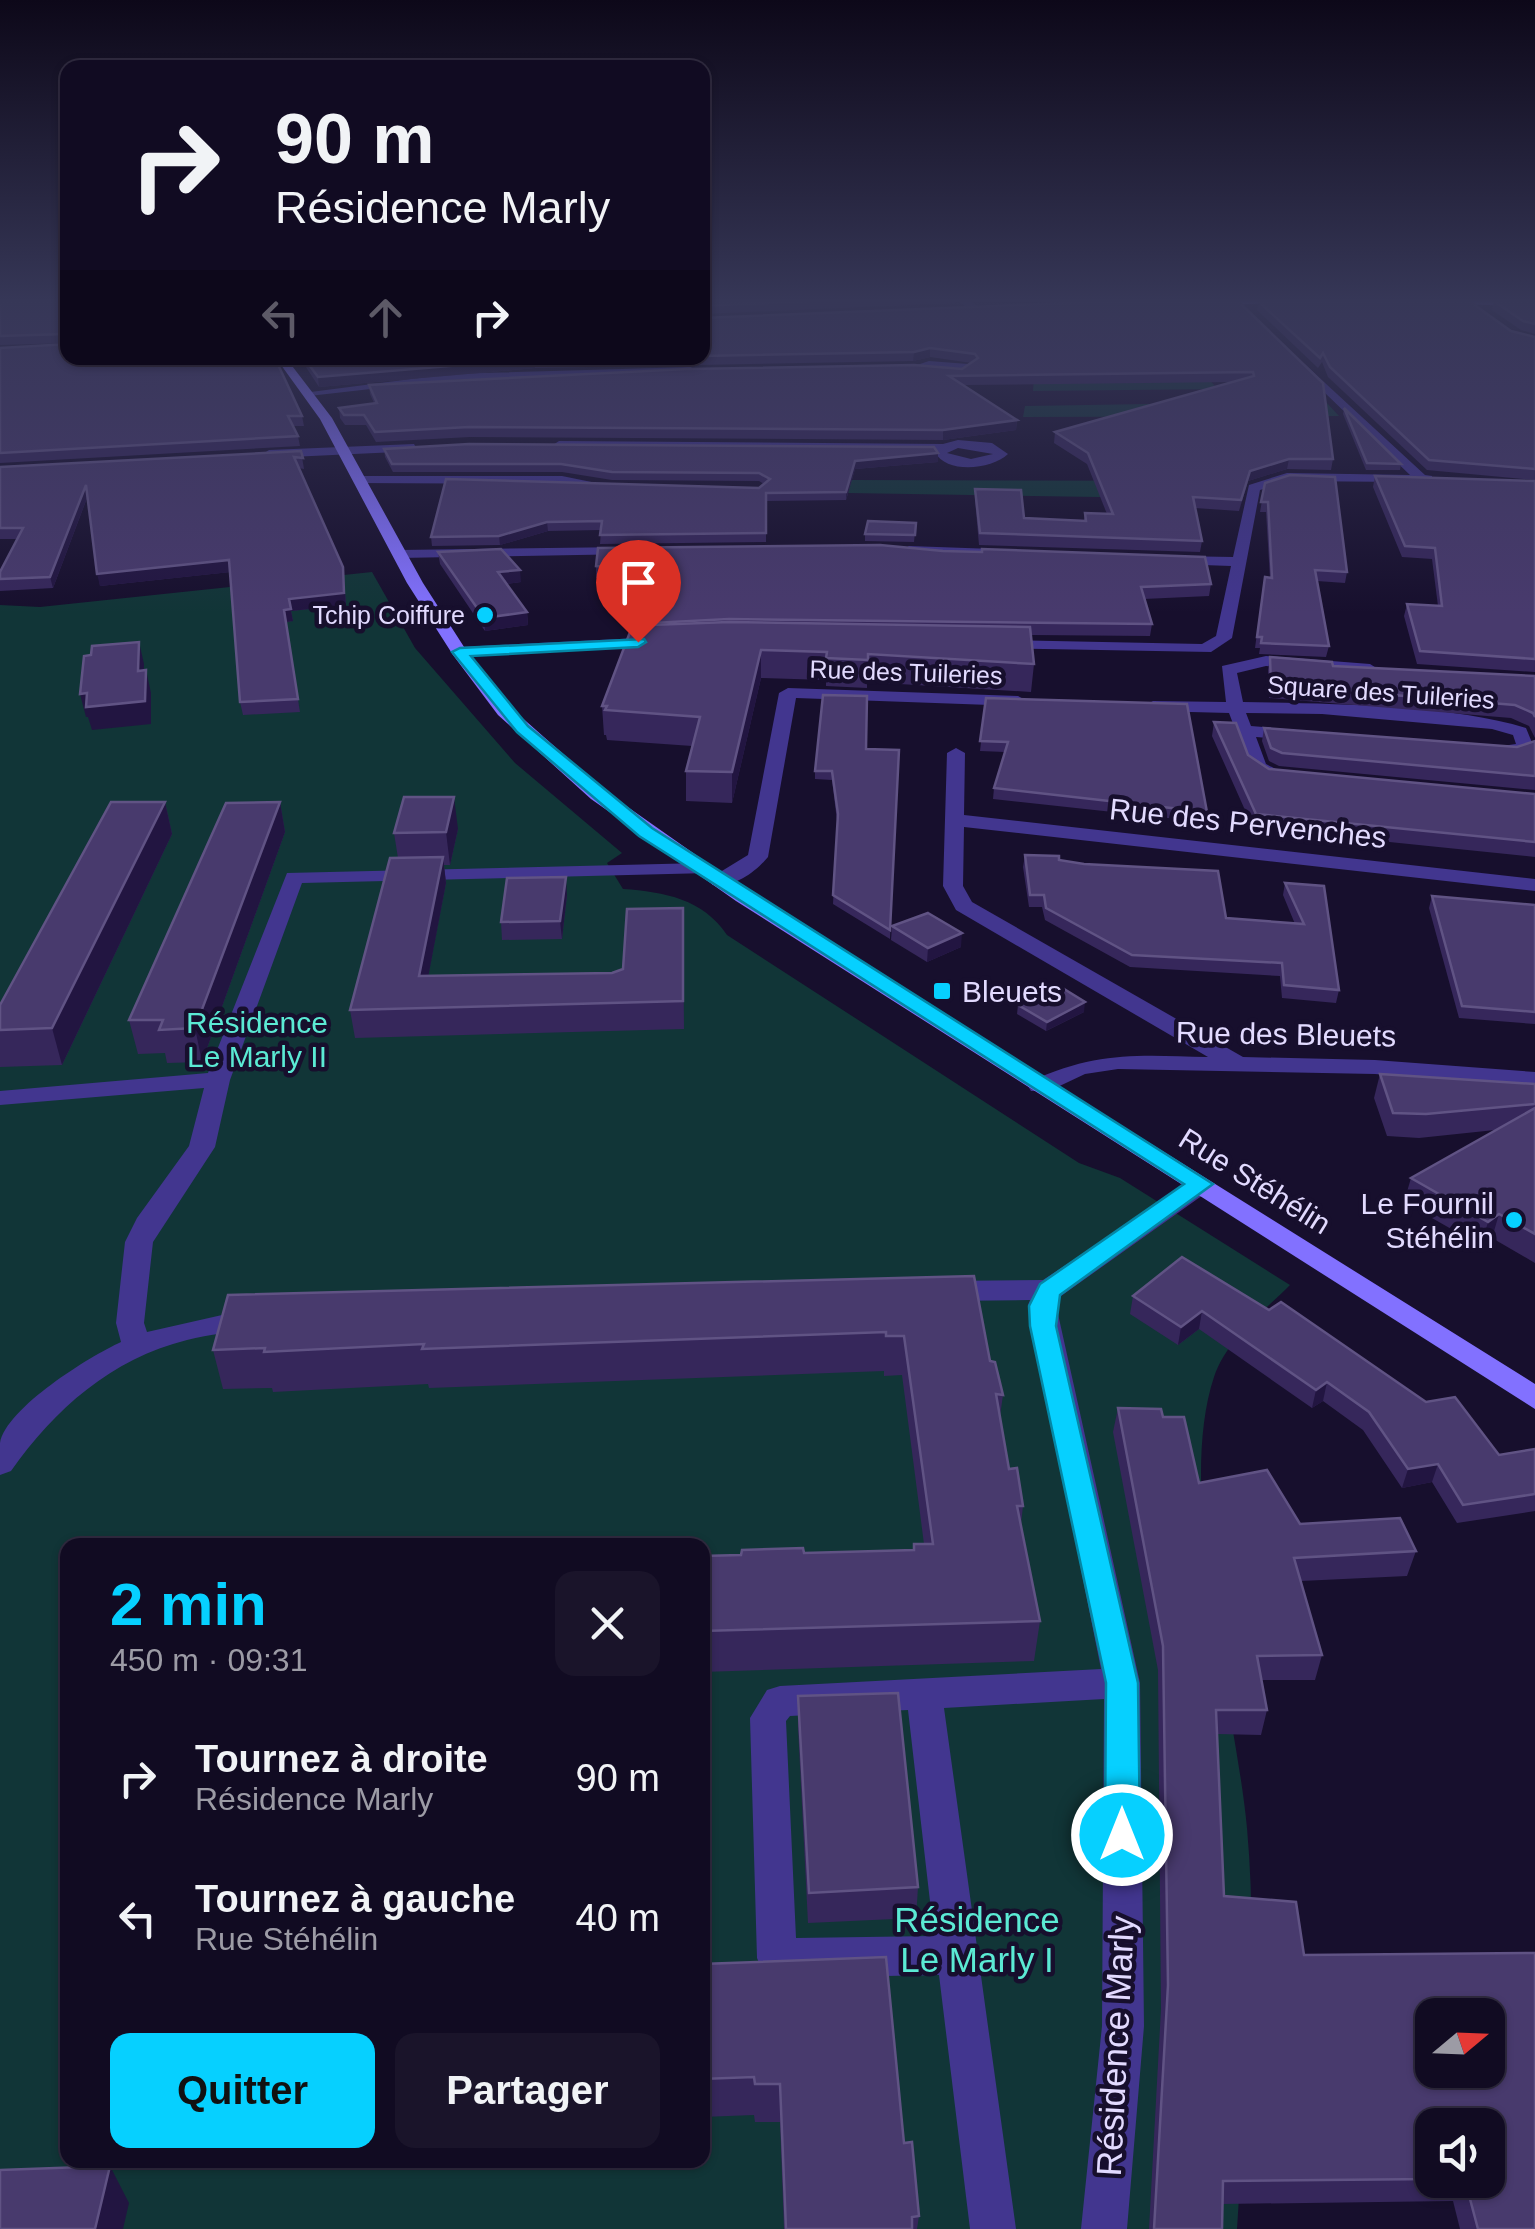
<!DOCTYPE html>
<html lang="fr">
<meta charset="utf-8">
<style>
:root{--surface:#110b22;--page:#1a142a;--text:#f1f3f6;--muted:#9c9ba5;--line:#302b40;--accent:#06d0ff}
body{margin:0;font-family:Arial,sans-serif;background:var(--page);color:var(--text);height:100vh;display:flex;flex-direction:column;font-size:38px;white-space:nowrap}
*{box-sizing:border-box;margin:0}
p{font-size:32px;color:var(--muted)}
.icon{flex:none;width:55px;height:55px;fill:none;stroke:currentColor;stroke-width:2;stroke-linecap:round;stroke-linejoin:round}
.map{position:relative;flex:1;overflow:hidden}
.sheet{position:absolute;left:60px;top:1538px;width:650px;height:630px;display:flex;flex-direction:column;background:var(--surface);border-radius:20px;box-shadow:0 2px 8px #0004,0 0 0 2px var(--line)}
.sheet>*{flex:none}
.banner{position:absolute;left:60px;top:60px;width:650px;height:305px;border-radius:20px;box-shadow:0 2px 8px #0004,0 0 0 2px var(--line);background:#110b22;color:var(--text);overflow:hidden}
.needle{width:65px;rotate:71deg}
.fabs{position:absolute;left:1415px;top:1998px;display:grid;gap:20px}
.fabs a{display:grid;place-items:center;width:90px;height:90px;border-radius:20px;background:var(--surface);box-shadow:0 2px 8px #0004,0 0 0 2px var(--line);font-size:50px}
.pin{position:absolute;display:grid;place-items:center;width:85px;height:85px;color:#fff;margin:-102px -42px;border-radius:50% 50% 50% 0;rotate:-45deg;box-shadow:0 0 10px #0007}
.pin .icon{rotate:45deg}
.me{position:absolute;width:110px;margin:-55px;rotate:0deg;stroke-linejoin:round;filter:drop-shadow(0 0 8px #0008)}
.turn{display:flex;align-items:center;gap:35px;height:210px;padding:0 50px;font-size:45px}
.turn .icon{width:130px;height:130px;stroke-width:2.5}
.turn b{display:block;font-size:70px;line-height:85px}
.lanes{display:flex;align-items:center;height:95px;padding:0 50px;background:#0003;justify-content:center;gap:50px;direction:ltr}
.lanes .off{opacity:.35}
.round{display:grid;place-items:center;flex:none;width:105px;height:105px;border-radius:20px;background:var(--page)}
.head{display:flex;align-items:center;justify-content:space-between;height:170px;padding:0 50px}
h1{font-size:60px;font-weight:800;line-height:75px;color:var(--accent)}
.cta{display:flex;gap:20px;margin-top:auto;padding:20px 50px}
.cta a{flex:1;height:115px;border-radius:20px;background:var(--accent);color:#111;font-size:40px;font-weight:800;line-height:115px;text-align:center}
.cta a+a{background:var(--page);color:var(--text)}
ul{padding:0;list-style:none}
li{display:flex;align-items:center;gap:30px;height:140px;padding:0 50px}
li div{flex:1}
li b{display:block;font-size:38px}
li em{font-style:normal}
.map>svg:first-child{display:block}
.green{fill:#113537;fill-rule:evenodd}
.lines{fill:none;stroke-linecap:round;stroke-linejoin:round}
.street{fill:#42368f;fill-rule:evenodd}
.secondary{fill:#8271ff;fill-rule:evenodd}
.wall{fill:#36275b;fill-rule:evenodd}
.shaded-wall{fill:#221541}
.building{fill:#483a6d;stroke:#605384;stroke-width:2.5;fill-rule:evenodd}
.route{fill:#06d0ff;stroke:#0487a6;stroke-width:2.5}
.poi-dot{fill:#06d0ff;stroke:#170f2d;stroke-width:4}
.labels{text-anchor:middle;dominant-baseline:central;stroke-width:9;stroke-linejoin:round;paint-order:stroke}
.far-poi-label{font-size:25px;fill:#e2daff;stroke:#170f2d;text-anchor:end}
.far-street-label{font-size:25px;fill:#e2daff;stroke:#170f2d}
.street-label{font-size:30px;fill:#e2daff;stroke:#170f2d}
.poi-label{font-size:30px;fill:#e2daff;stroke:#170f2d;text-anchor:start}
.park-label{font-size:30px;fill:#5bead4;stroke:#170f2d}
.near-park-label{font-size:35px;fill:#5bead4;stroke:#170f2d}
.near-street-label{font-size:35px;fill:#e2daff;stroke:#170f2d}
</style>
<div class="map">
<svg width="1535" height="2229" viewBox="0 0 1535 2229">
<rect width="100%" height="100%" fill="#170f2d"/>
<g class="green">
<polygon points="1203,373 1215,386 1311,388 1033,391 1034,376"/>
<polygon points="1325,401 1339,416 1023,417 1025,406"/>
<polygon points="851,480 1239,481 1231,499 848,493"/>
<path d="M372 572 415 648 515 763 622 853 607 863 623 889C665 892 703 899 727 935L1079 1163 1120 1178 1290 1285C1264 1311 1226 1340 1214 1377 1175 1495 1235 1702 1247 1828 1259 1962 1245 2095 1237 2229H0V605L40 607ZM68 1545H702V2160H68Z"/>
</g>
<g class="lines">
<g class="street">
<polygon points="958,301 970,301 980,308 971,310"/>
<polygon points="1299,359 1425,475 1432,476 1432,482 1416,481 1411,476 1406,482 1288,481 1260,490 1232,638 1211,652 994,648 992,645 1000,640 1202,644 1216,636 1231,566 1174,564 1167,560 1174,556 1233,557 1249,485 1287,473 1410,475 1295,364"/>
<polygon points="929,361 968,364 974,367 940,375 934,372 942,368 914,371 908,368"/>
<polygon points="691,367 695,372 450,380 309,396 303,393 450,374"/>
<path d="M958 440 992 443 1008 454C991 470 946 474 935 452L559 449 553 445 559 441 943 444ZM958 448 993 454 971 459 947 453Z"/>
<polygon points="414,444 418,451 269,458 263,454 269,450"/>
<polygon points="360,476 562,476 621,488 614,492 562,484 355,483 355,477"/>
<polygon points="909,546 994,549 1001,553 994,557 904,553 902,550"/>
<polygon points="629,547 636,551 634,554 399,558 392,554 399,550"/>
<polygon points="660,637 668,642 666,645 459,657 451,652 459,647"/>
<path d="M1266 656 1370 664 1378 669 1370 674 1266 666 1237 673 1243 702C1328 704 1447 704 1526 728L1535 750 1495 755V747L1516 744 1513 735 1492 729 1322 714 1246 713 1251 726 1296 730 1305 735 1296 740 1256 737 1266 764 1289 776 1280 782 1251 771 1229 713 1153 711 1144 706 1153 701 1226 702 1222 666Z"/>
<path d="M788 688 1018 696 1027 701 1018 706 796 698 768 857C755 873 733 888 712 885V877L748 855 779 693Z"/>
<path d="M956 748 965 753 964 815 1535 879V891L964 827 963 886 972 902 1243 1057 1375 1060 1535 1072V1086L1375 1074 1118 1069 1085 1074 1049 1091H1031L1028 1086 1031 1081C1097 1051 1138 1055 1208 1057L956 910 943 886 947 753Z"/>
<path d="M702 863 709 865V873L302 883 230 1080 215 1147 153 1242 144 1323 147 1332 253 1308 263 1311 267 1318 263 1325C238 1332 212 1334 187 1340 111 1359 55 1409 11 1471L0 1475C0 1465 0 1453 0 1443 6 1408 90 1356 121 1342L116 1323 125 1242 137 1218 189 1146 204 1088 0 1105V1091L208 1073 287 873Z"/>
<path d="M1201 1176 1214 1184 1210 1190 1061 1296 1056 1305 1140 1683 1144 2026 1127 2229H1081L1102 2026 1104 1699 944 1708 1016 2229H970L939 1975 777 1978 763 1972 757 1958 750 1718 767 1690 780 1686 1101 1669 1028 1305 1030 1300 943 1301 933 1298 929 1291 933 1284 943 1281 1043 1280ZM908 1710 934 1936 796 1938 786 1721 790 1716Z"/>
</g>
<g class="secondary">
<polygon points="1203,301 1296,301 1297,302 1207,306"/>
<polygon points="1432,301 1535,301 1535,306 1437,304"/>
<polygon points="276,358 286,358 332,418 423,583 466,650 510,707 605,791 750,893 1535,1384 1535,1409 736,901 591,799 498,715 453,655 407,583 320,419"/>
</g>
</g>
<g class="wall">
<polygon points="0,301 68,301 68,343 0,345"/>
<polygon points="702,301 956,301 955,303 702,314"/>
<polygon points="1494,301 1535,301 1535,334 1521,330 1492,310"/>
<polygon points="1239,302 1333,459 1331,470 1287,469 1248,481 1239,511 1195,508 1202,541 1200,552 979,545 975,500 975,489 1024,518 1084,520 1085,513 1107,514 1087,464 1054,443 1055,432 1232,382 964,385 1017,420 1016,430 943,440 470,437 376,442 366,425 345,425 340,418 339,408 374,403 370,394 369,385 962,369 972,363 930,357 913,361 535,368 319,387 302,361 296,364 290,358 702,358 702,318"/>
<polygon points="1259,302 1511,331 1535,337 1535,480 1427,470 1328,377 1322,362 1318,368 1257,310"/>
<polygon points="0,348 302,416 304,426 293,426 298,436 300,446 0,463"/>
<polygon points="1344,408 1401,464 1400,470 1366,470 1343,414"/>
<polygon points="384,449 938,453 938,462 855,469 846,500 766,501 766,542 600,544 601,530 548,531 500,545 432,546 431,537 759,488 764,484 759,481 612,480 562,472 393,472 385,457"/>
<polygon points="301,451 304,469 299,468 343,567 346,605 291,611 293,621 286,622 300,712 243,715 240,702 230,572 100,586 87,498 53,588 0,591 0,572 17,539 0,539 0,467"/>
<polygon points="1375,476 1535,481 1535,672 1417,664 1404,616 1407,604 1438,606 1432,559 1402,557 1373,487"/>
<polygon points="1265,483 1347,572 1345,583 1317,581 1329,646 1326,657 1259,654 1260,648 1255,648 1263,587 1270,578 1266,512 1260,512"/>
<polygon points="916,523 914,542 865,541 865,534"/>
<polygon points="438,552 521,582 507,584 527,612 528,625 485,631 440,564"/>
<polygon points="596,566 1211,584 1209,596 1144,599 1152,624 1150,636 1031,635 1034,664 1031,692 867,682 867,688 826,686 826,680 761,678 732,803 686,801 686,771 692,746 607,740 606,735 604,735 602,706 652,625 653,582 596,578"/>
<polygon points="1270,657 1333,666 1535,676 1535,738 1529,726 1511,718 1269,698 1268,670"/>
<polygon points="986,698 1207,812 1205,822 993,799 994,788 1005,752 980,751"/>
<polygon points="1214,722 1248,755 1269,769 1535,794 1535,857 1253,828 1212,736"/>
<polygon points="1264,728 1517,747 1535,741 1535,790 1279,766 1269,761 1262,741"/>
<polygon points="866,749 899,750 890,939 833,904 837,821 832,780 815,779 815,771"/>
<polygon points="165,802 172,834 62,1065 0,1067 0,1005"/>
<polygon points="280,802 285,832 202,1062 167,1063 165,1053 138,1054 129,1020"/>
<polygon points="458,829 450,865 444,865 446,883 428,976 612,973 623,969 683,908 684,1029 355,1038 350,1010 398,858 394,833"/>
<polygon points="1025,855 1059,860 1226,918 1295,924 1283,895 1285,883 1339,990 1336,1003 1282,998 1280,976 1130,967 1045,920 1042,907 1029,907 1023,867"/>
<polygon points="567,895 562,939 502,940 501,922"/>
<polygon points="1432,896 1535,905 1535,1024 1459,1018 1429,908"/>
<polygon points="892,926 961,947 927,962 891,940"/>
<polygon points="1018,1005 1084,1012 1046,1031 1017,1014"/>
<polygon points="1380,1074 1535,1084 1535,1263 1492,1238 1481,1246 1404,1202 1411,1178 1495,1130 1419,1138 1387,1136 1374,1098"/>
<polygon points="1182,1257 1499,1455 1535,1449 1535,1511 1457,1523 1432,1482 1402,1488 1363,1430 1323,1401 1312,1408 1199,1329 1178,1345 1130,1314 1133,1296"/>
<polygon points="974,1276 990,1361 1003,1395 1000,1416 1009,1469 1023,1506 1021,1524 1040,1621 1034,1661 702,1672 702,1556 913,1550 914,1544 924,1544 902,1375 884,1376 884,1371 429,1388 428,1384 273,1392 272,1388 223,1389 213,1350"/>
<path d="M1118 1408 1163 1417 1199 1483 1300 1524 1416 1551 1407 1576 1301 1581 1322 1655 1315 1680H1262L1267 1710 1261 1735 1217 1734 1224 1896 1304 1955 1535 2229H1460L1453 2201 1222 2204V2229H1149L1161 2009 1158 1670 1113 1432ZM1432 2125 1488 2180H1432Z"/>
<polygon points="798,1696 918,1887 916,1918 808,1923 798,1727"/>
<polygon points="702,1964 904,2143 919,2216 917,2229 784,2229 780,2122 755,2122 754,2115 702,2117"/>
</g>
<g class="shaded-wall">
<polygon points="930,348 930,357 913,361 914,352"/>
<polygon points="295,358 301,358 302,361 296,364"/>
<polygon points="534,359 535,368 319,387 318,377"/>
<polygon points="1017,420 1016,430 943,440 943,430"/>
<polygon points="938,453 938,462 855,469 846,500 846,492 855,461"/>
<polygon points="1289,459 1287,469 1248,481 1239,511 1250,471"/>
<polygon points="86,485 88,495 53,588 50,577"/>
<polygon points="547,522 548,531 500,545 499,536"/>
<polygon points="229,560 231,572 100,586 97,574"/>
<polygon points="343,567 346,605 291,611 293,621 286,622 300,712 284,610 289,599"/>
<polygon points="520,570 521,582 500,585 498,572"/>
<polygon points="527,612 528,625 485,631 484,618"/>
<polygon points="139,642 144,664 143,693 138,671"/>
<polygon points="761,650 761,678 732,803 732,772"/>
<polygon points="146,670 151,693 151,724 92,730 88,717 86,717 80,694 87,693"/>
<polygon points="454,797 458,829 450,865 446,832"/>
<polygon points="165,802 172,834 62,1065 52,1028"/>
<polygon points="280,802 285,832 202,1062 195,1028"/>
<polygon points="443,857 446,883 423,1004 419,976"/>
<polygon points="566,877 567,895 562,939 560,921"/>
<polygon points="962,933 961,947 927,962 928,948"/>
<polygon points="1085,1002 1084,1012 1046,1031 1047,1022"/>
<polygon points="1499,1214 1492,1238 1481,1246 1488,1222"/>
<polygon points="1202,1311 1199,1329 1178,1345 1181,1327"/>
<polygon points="1327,1382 1323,1401 1312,1408 1316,1390"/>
<polygon points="1438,1464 1432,1482 1402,1488 1408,1469"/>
<polygon points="110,2166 129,2203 123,2229 95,2229"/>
</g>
<g class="building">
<polygon points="0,301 68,301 68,338 66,334 0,336"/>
<polygon points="702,301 807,301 702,306"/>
<polygon points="1469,301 1511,331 1535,337 1535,469 1429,460 1330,367 1323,353 1320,358 1259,302"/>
<polygon points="1494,301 1535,301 1535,324 1523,321"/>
<polygon points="1092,302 1239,302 1323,383 1333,459 1289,459 1250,471 1241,500 1193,497 1202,541 980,533 975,489 1021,490 1024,518 1086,521 1085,513 1113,514 1088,453 1055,432 1254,376 1253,372 949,376 1017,420 943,430 469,427 375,432 364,415 344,415 339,408 377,403 369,385 687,369 914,365 962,369 978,358 975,354 930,348 914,352 702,356 702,318"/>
<polygon points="68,344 68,358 275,358 302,416 288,416 298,436 0,453 0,348"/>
<polygon points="304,358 610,358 534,359 318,377"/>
<polygon points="1344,408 1401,464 1367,463"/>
<polygon points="469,444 934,447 938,453 855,461 846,492 766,493 766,533 600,535 602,521 547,522 499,536 431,537 446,479 759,488 770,479 759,473 612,472 561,464 392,464 384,449"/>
<polygon points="301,451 303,458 294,457 343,567 344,593 289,599 291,609 284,610 298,699 240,702 229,560 97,574 86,485 50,577 0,579 0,572 23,528 0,528 0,467"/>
<polygon points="1290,475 1335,477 1347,572 1315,570 1329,646 1261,643 1262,637 1257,637 1265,577 1272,578 1268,502 1261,502 1265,483"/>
<polygon points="1375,476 1535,481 1535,659 1420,651 1407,604 1442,606 1435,548 1405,546"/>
<polygon points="868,521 916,523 915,535 865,534"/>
<polygon points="880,545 943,551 982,552 982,549 1205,557 1211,584 1141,587 1152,624 729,619 652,623 653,570 596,566 598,548"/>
<polygon points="501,549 520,570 498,572 527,612 484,618 438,552"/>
<polygon points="729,622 1030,627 1034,664 868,654 868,660 826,658 827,652 761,650 732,772 686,771 700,717 605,710 607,706 602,706 630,632 650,625"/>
<polygon points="139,642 138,671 146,670 145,701 86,707 87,693 80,694 84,656 91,655 92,646"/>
<polygon points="1270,657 1332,662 1333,666 1535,676 1535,717 1533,713 1515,705 1271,685"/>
<polygon points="823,695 867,696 866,749 899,750 890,930 833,895 838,814 832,771 815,771"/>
<polygon points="986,698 1187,704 1207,812 994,788 1008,742 980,741"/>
<polygon points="1214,722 1236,723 1248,755 1269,769 1535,794 1535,842 1256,814"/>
<polygon points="1264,728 1517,747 1535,741 1535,776 1282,753 1271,748"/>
<polygon points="404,797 454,797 446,832 394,833"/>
<polygon points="111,802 165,802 52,1028 0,1030 0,1005"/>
<polygon points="280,802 195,1028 159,1030 163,1020 129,1020 226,803"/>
<polygon points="1025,855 1059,856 1059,860 1084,864 1218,871 1226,918 1304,924 1285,883 1324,886 1339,990 1284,985 1282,963 1132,955 1046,908 1044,895 1030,895"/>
<polygon points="443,857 419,976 612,973 623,969 627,909 683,908 683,1001 350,1010 390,858"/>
<polygon points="566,877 560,921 501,922 507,878"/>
<polygon points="1432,896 1535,905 1535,1012 1462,1006"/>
<polygon points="928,913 962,933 928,948 892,926"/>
<polygon points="1056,984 1085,1002 1047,1022 1018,1005"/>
<polygon points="1380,1074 1535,1084 1535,1104 1426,1114 1393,1113"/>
<polygon points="1535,1108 1535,1234 1499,1214 1488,1222 1411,1178"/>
<polygon points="1182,1257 1269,1310 1281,1302 1426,1402 1455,1397 1499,1455 1535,1449 1535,1494 1463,1505 1438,1464 1408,1469 1369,1412 1327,1382 1316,1390 1202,1311 1181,1327 1133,1296"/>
<polygon points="974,1276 990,1361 995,1362 1003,1395 996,1394 1009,1469 1017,1468 1023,1506 1017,1506 1040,1621 702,1631 702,1556 741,1555 742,1550 803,1548 804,1553 914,1550 914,1544 933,1544 904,1336 886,1336 886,1332 422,1349 424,1344 264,1352 265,1348 213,1350 228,1295"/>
<path d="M1118 1408 1161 1409 1163 1417H1184L1199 1483 1267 1470 1300 1524 1400 1518 1416 1551 1294 1558 1322 1655 1257 1656 1267 1710H1216L1224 1896 1296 1902 1304 1955 1535 1953V2229H1478L1465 2180H1488V2125H1432V2179L1223 2181 1222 2229H1154L1168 1985 1163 1646ZM1432 2015H1488V2070H1432Z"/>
<polygon points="898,1693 918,1887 809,1893 798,1696"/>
<polygon points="886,1957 904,2143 912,2142 919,2216 912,2217 912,2229 786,2229 780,2084 755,2084 754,2077 702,2079 702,1964"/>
<polygon points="110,2166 95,2229 0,2229 0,2170"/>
</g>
<linearGradient id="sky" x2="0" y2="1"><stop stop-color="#0d0819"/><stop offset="0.49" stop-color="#363757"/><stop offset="1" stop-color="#363757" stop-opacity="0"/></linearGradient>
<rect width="1535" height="613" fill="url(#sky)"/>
<polygon class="route" points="644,639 646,642 638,647 471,656 528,726 652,828 1213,1184 1060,1295 1056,1326 1138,1683 1140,1835 1135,1847 1122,1851 1110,1847 1105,1835 1106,1683 1030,1326 1029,1306 1040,1284 1184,1184 639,836 517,732 452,652 460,648"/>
<g class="poi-dot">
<circle cx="485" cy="615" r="10"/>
<rect x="932" y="981" width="20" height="20" rx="5"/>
<circle cx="1514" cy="1220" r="10"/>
</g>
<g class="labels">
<g class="far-poi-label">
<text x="465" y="615">Tchip Coiffure</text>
</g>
<g class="far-street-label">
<text transform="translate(906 672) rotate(2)">Rue des Tuileries</text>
<text transform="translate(1381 692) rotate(4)">Square des Tuileries</text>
</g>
<g class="street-label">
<text transform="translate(1248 823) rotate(6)">Rue des Pervenches</text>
<text transform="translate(1286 1034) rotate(1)">Rue des Bleuets</text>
<text transform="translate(1255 1181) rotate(32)">Rue Stéhélin</text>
</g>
<g class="poi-label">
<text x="962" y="991">Bleuets</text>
<text x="1494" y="1203" text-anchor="end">Le Fournil<tspan x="1494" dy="34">Stéhélin</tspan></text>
</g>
<g class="park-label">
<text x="257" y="1022">Résidence<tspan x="257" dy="34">Le Marly II</tspan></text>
</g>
<g class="near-park-label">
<text x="977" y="1919">Résidence<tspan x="977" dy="40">Le Marly I</tspan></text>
</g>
<g class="near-street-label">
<text transform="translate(1115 2046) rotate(-87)">Résidence Marly</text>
</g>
</g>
</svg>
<div class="fabs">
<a><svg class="needle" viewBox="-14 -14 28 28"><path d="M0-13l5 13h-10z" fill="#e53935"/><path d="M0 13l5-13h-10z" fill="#9c9ba5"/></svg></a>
<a><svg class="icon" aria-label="sound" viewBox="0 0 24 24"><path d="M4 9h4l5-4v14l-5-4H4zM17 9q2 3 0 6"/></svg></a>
</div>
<div class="pin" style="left:638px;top:642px;background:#d93025"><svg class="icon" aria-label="arrive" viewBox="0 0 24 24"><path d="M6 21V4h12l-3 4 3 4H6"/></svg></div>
<svg class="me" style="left:1122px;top:1835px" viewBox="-20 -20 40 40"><circle r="17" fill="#06d0ff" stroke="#fff" stroke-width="3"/><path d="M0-11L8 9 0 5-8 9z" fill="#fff"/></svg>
<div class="banner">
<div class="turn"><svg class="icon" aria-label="right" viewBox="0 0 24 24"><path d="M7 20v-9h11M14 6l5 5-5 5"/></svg><div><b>90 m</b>Résidence Marly</div></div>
<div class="lanes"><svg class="icon off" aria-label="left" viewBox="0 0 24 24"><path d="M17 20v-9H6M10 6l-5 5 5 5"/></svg><svg class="icon off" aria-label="ahead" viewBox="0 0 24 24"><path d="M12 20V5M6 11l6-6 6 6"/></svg><svg class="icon" aria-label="right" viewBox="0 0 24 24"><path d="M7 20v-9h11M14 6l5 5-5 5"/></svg></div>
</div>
<section class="sheet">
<div class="head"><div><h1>2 min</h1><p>450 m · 09:31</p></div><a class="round"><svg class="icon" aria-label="close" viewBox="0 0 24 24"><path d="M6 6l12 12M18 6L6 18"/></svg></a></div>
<ul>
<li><svg class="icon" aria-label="right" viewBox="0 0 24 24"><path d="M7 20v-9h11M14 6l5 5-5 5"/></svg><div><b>Tournez à droite</b><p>Résidence Marly</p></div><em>90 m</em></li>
<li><svg class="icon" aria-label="left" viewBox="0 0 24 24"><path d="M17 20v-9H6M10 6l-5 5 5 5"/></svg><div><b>Tournez à gauche</b><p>Rue Stéhélin</p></div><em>40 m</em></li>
</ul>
<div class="cta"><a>Quitter</a><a>Partager</a></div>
</section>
</div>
